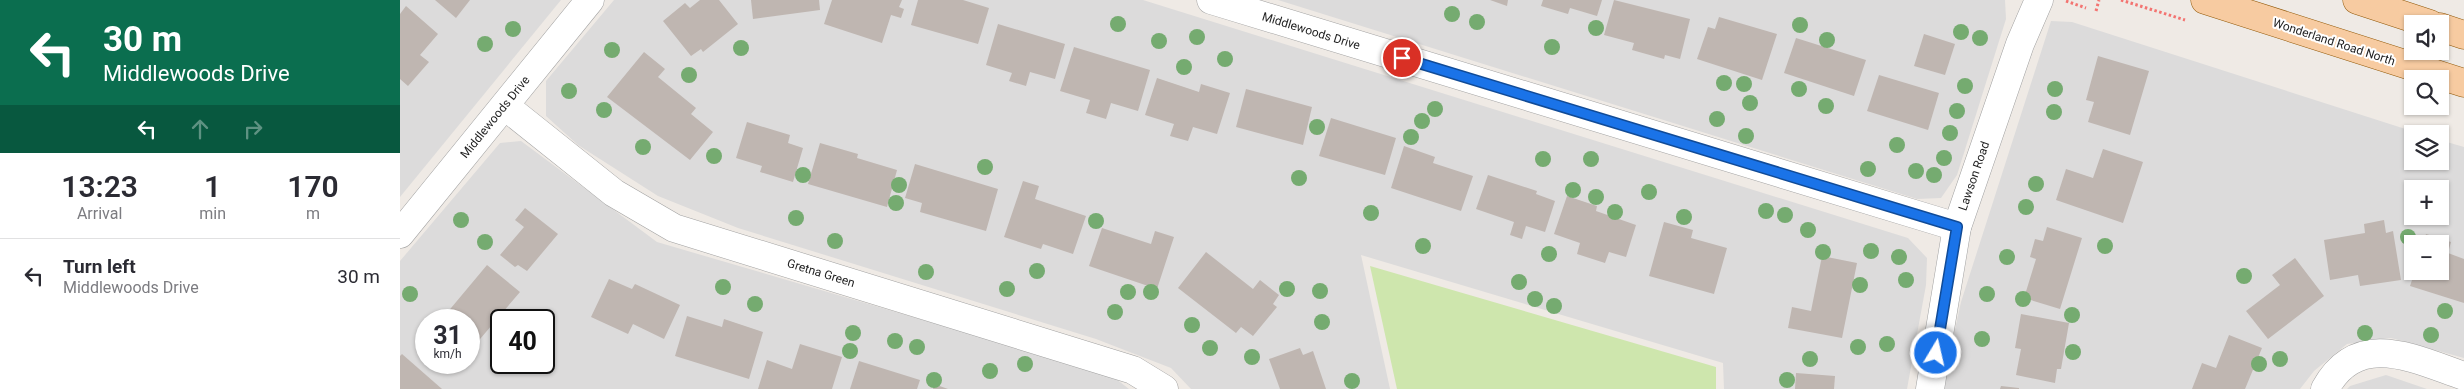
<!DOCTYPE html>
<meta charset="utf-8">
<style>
:root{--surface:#fff;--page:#f7f7f7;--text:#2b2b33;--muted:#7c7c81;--line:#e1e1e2}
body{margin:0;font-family:Roboto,sans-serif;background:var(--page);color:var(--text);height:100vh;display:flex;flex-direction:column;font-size:19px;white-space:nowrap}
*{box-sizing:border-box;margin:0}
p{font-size:16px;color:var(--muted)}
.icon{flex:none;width:28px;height:28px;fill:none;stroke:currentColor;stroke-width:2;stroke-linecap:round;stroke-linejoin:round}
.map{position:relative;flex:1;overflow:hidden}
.drawer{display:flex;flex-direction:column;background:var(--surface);width:400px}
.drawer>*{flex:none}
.top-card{background:#0b6e4f;color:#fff;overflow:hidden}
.buttons{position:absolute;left:2004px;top:15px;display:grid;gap:10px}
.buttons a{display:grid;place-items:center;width:45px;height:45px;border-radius:0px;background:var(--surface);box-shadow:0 1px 4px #0004;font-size:25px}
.speed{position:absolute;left:15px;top:309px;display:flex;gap:10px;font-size:25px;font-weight:700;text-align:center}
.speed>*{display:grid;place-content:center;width:65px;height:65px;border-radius:50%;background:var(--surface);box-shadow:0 1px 4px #0004;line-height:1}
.speed small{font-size:12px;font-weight:400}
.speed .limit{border:2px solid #111;border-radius:8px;background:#fff;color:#111}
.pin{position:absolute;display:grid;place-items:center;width:42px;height:42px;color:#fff;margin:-21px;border:2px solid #fff;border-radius:50%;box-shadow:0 1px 5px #0007}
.me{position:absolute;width:55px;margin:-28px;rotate:9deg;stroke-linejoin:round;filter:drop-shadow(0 0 4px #0008)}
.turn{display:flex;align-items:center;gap:18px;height:105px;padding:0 20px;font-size:22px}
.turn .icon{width:65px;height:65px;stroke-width:2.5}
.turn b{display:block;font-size:35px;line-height:42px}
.lanes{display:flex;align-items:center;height:48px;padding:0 20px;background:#0003;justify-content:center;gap:25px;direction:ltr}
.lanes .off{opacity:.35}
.eta{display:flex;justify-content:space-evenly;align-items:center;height:85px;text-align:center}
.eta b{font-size:30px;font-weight:600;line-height:35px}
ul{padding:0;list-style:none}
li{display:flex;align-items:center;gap:15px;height:75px;padding:0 20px;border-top:1px solid var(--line)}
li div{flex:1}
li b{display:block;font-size:19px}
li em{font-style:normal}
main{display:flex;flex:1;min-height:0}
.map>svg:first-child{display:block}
.residential{fill:#dcdbdb;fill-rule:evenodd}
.grass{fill:#cee6ad}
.building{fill:#bfb6b1}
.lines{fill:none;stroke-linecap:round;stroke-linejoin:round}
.minor-casing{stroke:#a2a2a2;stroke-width:29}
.tertiary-casing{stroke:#a2a2a2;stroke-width:29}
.primary-casing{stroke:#915807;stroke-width:29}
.path{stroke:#f37471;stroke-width:3;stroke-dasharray:2.5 2.5;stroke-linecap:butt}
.minor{stroke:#fff;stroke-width:28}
.tertiary{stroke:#fff;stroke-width:28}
.primary{stroke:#f7cba1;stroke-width:28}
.tree{fill:#75ab70}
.route-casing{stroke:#114b97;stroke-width:12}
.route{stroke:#1a73e8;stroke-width:9}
.labels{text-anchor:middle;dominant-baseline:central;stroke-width:4;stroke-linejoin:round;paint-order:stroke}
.street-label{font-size:12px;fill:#1e1e1e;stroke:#fff}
</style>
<main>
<section class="drawer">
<div class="top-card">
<div class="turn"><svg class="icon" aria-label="left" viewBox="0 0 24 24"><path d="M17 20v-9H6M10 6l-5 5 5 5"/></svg><div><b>30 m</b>Middlewoods Drive</div></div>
<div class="lanes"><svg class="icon" aria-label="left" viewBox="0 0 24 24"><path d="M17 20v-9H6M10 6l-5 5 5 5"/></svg><svg class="icon off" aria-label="ahead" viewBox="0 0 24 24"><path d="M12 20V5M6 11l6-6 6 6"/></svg><svg class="icon off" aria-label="right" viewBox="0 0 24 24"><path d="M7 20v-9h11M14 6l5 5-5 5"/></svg></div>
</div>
<div class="eta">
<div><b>13:23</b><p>Arrival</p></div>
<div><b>1</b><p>min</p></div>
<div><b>170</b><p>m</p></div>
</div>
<ul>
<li><svg class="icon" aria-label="left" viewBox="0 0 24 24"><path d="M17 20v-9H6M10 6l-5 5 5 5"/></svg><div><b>Turn left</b><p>Middlewoods Drive</p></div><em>30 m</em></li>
</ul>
</section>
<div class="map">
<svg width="2064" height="389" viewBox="0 0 2064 389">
<rect width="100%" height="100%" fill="#efeae5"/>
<g class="residential">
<polygon points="0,0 161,0 0,197"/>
<polygon points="214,0 743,0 1508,238 1527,258 1526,285 1507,389 1324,389 1323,363 961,255 990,389 791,389 771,368 696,339 338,228 258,196 178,145 146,116 146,81"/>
<polygon points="878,0 1605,0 1606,19 1557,175 1541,198 1517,199"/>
<path d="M1651 21 1672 22 2021 134H2012V161H2040V140L2064 147V358L1991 338 1947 344 1914 371 1900 389H1542L1561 302ZM2012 189H2040V216H2012ZM2012 244H2040V271H2012Z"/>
<path d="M121 141 257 242 711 375 729 389H0V261L100 143ZM26 320H69V362H26ZM101 320H144V362H101Z"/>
<polygon points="1986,375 2027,389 1947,389 1950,386"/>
</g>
<polygon class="grass" points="970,266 1316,367 1316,389 997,389"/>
<g class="building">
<polygon points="35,0 70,0 56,18"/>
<polygon points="300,0 319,0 338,24 303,52 301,49 291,56 263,21 285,3 290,8"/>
<polygon points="351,0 419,0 420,10 353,19"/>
<polygon points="432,0 502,0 499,7 504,9 501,18 491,15 482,43 424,24"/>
<polygon points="518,0 563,0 589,8 578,44 511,25"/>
<polygon points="1090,0 1108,0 1107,6"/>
<polygon points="1143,0 1202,0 1197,16 1170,8 1168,14 1141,6"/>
<polygon points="1214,0 1290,19 1280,59 1265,55 1264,59 1232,50 1234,43 1204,35"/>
<polygon points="6,6 38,34 20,55 29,62 8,86 0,79 0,14"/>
<polygon points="1319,17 1377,34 1362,80 1297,59 1308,27 1315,29"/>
<polygon points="598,24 665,44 655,79 630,72 626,86 609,81 612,73 586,65"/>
<polygon points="1524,34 1555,44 1545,75 1514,66"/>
<polygon points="1396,38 1466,60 1454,96 1384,73"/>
<polygon points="674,47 750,70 738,111 711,103 706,119 686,113 690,100 660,91"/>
<polygon points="244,52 265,69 258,77 296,108 291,114 313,132 290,160 207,97"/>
<polygon points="1698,56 1749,71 1730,135 1688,122 1694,102 1686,100"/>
<polygon points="1479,75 1539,93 1528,130 1467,111"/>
<polygon points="757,78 799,92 801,84 830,93 817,134 793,127 788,141 770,136 774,124 745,115"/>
<polygon points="846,89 912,107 903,145 836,127"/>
<polygon points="931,118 996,138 985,175 919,156"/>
<polygon points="347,122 390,135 388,143 403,148 393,182 360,172 362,166 336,158"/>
<polygon points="420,143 458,154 457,158 497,170 487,207 408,184"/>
<polygon points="1004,146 1035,157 1033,163 1073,176 1061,211 991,188"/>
<polygon points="1703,149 1743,162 1723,223 1656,200 1666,169 1693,178"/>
<polygon points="515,164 598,189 586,231 520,212 522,203 505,198"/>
<polygon points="1088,175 1137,191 1136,194 1155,201 1145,232 1126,226 1122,239 1110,235 1114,222 1076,209"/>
<polygon points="623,181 639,186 635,199 686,216 673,254 643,244 641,249 604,237"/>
<polygon points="1167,196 1197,206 1196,211 1236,225 1226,257 1209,252 1205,263 1177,254 1180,243 1154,234"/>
<polygon points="125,208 158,234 127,271 118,265 115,267 100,255 124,227 115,220"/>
<polygon points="1984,220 1986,233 1993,231 2001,280 1960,286 1958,275 1930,280 1924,240 1965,233 1964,224"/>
<polygon points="1264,222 1293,230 1291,238 1327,248 1314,294 1249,276"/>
<polygon points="1647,227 1682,238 1660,309 1624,298 1636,259 1630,257 1635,239 1643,241"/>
<polygon points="702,228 751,244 755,231 774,237 757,289 689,266"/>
<polygon points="2026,234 2051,242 2048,253 2064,259 2064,303 2010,286 2015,271 2040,271 2040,244 2023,244"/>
<polygon points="806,252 853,289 860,280 879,295 873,304 877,307 853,336 841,327 836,333 778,288"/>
<polygon points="1422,256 1457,263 1442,338 1388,328 1392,307 1411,311"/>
<polygon points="1895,258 1924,296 1868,339 1846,311 1880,285 1872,275"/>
<polygon points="87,265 120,292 69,352 69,320 41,320"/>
<polygon points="209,279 232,289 235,284 280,305 264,339 233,324 228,334 191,317"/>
<polygon points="1621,314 1669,323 1661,369 1657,369 1655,383 1616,375 1621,349 1615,348"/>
<polygon points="287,316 322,327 324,319 363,332 349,379 275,356"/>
<polygon points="1829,335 1862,348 1845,389 1792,389 1802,363 1816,368"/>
<polygon points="400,344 442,357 432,389 358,389 367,360 392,369"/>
<polygon points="900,348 903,355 913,351 926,389 880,389 869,359"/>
<polygon points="2,354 42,389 0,389 0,356"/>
<polygon points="459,361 520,380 517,389 450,389"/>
<polygon points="1396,373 1435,376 1434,389 1395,389"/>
<polygon points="534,384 548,389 533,389"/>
<polygon points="1601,386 1619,388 1619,389 1600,389"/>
</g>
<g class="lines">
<g class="minor-casing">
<g id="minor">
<polyline points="811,0 1557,227"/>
<polyline points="105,106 214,193 274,228 733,370 764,389"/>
<polyline points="0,234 190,0"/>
<path d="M1925 389C1958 329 2014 359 2064 376"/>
</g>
</g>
<g class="tertiary-casing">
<polyline id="tertiary" points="1530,389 1557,227 1620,44 1639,0"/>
</g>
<g class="primary-casing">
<g id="primary">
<polyline points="1805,0 2064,83"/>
<polyline points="1957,0 2030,24"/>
<polyline points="2040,27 2064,35"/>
</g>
</g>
<g class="path">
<polyline points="1721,0 1785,20"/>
<polyline points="1666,1 1686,8"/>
<polyline points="1696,11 1699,0"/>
</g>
<use href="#minor" class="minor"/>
<use href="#tertiary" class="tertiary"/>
<use href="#primary" class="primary"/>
</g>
<g class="tree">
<circle cx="1052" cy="14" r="8"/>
<circle cx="1077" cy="22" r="8"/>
<circle cx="718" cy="24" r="8"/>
<circle cx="1400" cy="25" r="8"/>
<circle cx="1196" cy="28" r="8"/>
<circle cx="113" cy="29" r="8"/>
<circle cx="1561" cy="32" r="8"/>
<circle cx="797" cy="37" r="8"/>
<circle cx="1580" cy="38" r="8"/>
<circle cx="1427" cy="40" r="8"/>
<circle cx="759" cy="41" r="8"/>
<circle cx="85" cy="44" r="8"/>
<circle cx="1152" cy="47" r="8"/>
<circle cx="341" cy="48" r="8"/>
<circle cx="212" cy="50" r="8"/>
<circle cx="825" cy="59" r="8"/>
<circle cx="784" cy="67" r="8"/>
<circle cx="289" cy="75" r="8"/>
<circle cx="1324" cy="83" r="8"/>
<circle cx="1344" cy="84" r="8"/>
<circle cx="1565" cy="86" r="8"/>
<circle cx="1399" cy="89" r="8"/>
<circle cx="1655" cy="89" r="8"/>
<circle cx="169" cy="91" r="8"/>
<circle cx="1350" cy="103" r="8"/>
<circle cx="1426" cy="106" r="8"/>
<circle cx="1035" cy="109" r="8"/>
<circle cx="204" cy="110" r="8"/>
<circle cx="1557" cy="111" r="8"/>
<circle cx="1654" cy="112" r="8"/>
<circle cx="1317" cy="119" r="8"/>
<circle cx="1022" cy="121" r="8"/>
<circle cx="917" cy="127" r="8"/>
<circle cx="1550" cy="133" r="8"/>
<circle cx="1346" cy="136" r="8"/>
<circle cx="1011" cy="137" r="8"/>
<circle cx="1497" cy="145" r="8"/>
<circle cx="243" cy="147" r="8"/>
<circle cx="314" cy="156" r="8"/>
<circle cx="1544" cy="158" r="8"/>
<circle cx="1143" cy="159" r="8"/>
<circle cx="1191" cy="159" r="8"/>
<circle cx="585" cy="167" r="8"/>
<circle cx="1468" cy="169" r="8"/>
<circle cx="1516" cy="171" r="8"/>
<circle cx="403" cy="175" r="8"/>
<circle cx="1534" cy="175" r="8"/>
<circle cx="899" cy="178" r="8"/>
<circle cx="1636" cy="184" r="8"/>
<circle cx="499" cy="185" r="8"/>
<circle cx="1173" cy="190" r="8"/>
<circle cx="1249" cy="192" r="8"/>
<circle cx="1196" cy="197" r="8"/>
<circle cx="496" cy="203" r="8"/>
<circle cx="1626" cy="207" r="8"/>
<circle cx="1366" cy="211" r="8"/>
<circle cx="1215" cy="212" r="8"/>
<circle cx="971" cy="213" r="8"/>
<circle cx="1385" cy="215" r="8"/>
<circle cx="1284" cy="217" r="8"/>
<circle cx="396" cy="218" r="8"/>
<circle cx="61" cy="220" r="8"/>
<circle cx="696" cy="221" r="8"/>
<circle cx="1408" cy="230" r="8"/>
<circle cx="2008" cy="237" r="8"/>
<circle cx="435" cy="241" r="8"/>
<circle cx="85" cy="242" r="8"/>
<circle cx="1023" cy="246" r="8"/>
<circle cx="1705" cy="246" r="8"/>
<circle cx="1471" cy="251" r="8"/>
<circle cx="1423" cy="252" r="8"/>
<circle cx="1149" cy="254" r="8"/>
<circle cx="1499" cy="257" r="8"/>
<circle cx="1607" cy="257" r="8"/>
<circle cx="637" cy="271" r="8"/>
<circle cx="526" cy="272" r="8"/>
<circle cx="1844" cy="276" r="8"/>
<circle cx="1506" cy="280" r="8"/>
<circle cx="1119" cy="282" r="8"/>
<circle cx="1460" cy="285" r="8"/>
<circle cx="323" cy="287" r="8"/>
<circle cx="607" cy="289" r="8"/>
<circle cx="887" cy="289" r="8"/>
<circle cx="920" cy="291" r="8"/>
<circle cx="728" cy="292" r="8"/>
<circle cx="751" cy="292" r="8"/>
<circle cx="10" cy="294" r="8"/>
<circle cx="1587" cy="294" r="8"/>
<circle cx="1135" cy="299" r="8"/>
<circle cx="1623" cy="299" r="8"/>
<circle cx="355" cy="304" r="8"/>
<circle cx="1154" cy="306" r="8"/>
<circle cx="2045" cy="311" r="8"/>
<circle cx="715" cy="312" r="8"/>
<circle cx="1672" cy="315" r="8"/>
<circle cx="922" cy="322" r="8"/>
<circle cx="792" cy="325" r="8"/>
<circle cx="453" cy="333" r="8"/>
<circle cx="1965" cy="333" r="8"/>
<circle cx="2031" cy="335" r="8"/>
<circle cx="1582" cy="339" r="8"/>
<circle cx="495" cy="341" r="8"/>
<circle cx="1487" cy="344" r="8"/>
<circle cx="517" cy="347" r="8"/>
<circle cx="1458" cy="347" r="8"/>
<circle cx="810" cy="348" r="8"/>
<circle cx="450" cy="351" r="8"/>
<circle cx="1673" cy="352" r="8"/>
<circle cx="852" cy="357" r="8"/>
<circle cx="1410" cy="359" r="8"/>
<circle cx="1880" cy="359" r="8"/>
<circle cx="625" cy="364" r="8"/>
<circle cx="1859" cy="364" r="8"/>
<circle cx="590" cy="371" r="8"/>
<circle cx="534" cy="380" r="8"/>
<circle cx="1387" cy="380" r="8"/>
<circle cx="952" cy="381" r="8"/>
</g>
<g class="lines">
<g class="route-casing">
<polyline id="route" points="1002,58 1557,227 1536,353"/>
</g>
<use href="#route" class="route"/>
</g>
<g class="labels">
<g class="street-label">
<text transform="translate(911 31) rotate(17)">Middlewoods Drive</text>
<text transform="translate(1934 42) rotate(18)">Wonderland Road North</text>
<text transform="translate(95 117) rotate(-51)">Middlewoods Drive</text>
<text transform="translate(1574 176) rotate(-71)">Lawson Road</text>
<text transform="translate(421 273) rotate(17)">Gretna Green</text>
</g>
</g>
</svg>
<div class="buttons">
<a><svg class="icon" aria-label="sound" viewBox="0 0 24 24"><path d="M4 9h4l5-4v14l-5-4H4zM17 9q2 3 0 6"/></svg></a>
<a><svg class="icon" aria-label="search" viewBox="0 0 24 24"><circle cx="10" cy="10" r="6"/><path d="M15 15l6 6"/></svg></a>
<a><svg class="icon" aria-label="layers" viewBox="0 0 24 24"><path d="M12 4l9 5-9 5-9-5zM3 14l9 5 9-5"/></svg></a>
<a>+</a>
<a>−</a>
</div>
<div class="speed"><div>31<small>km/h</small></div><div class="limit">40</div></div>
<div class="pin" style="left:1002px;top:58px;background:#d93025"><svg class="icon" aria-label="arrive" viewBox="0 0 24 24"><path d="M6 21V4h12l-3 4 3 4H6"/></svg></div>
<svg class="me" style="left:1536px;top:353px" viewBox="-20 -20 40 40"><circle r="17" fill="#1a73e8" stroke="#fff" stroke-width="3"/><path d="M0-11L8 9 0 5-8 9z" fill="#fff"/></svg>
</div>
</main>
